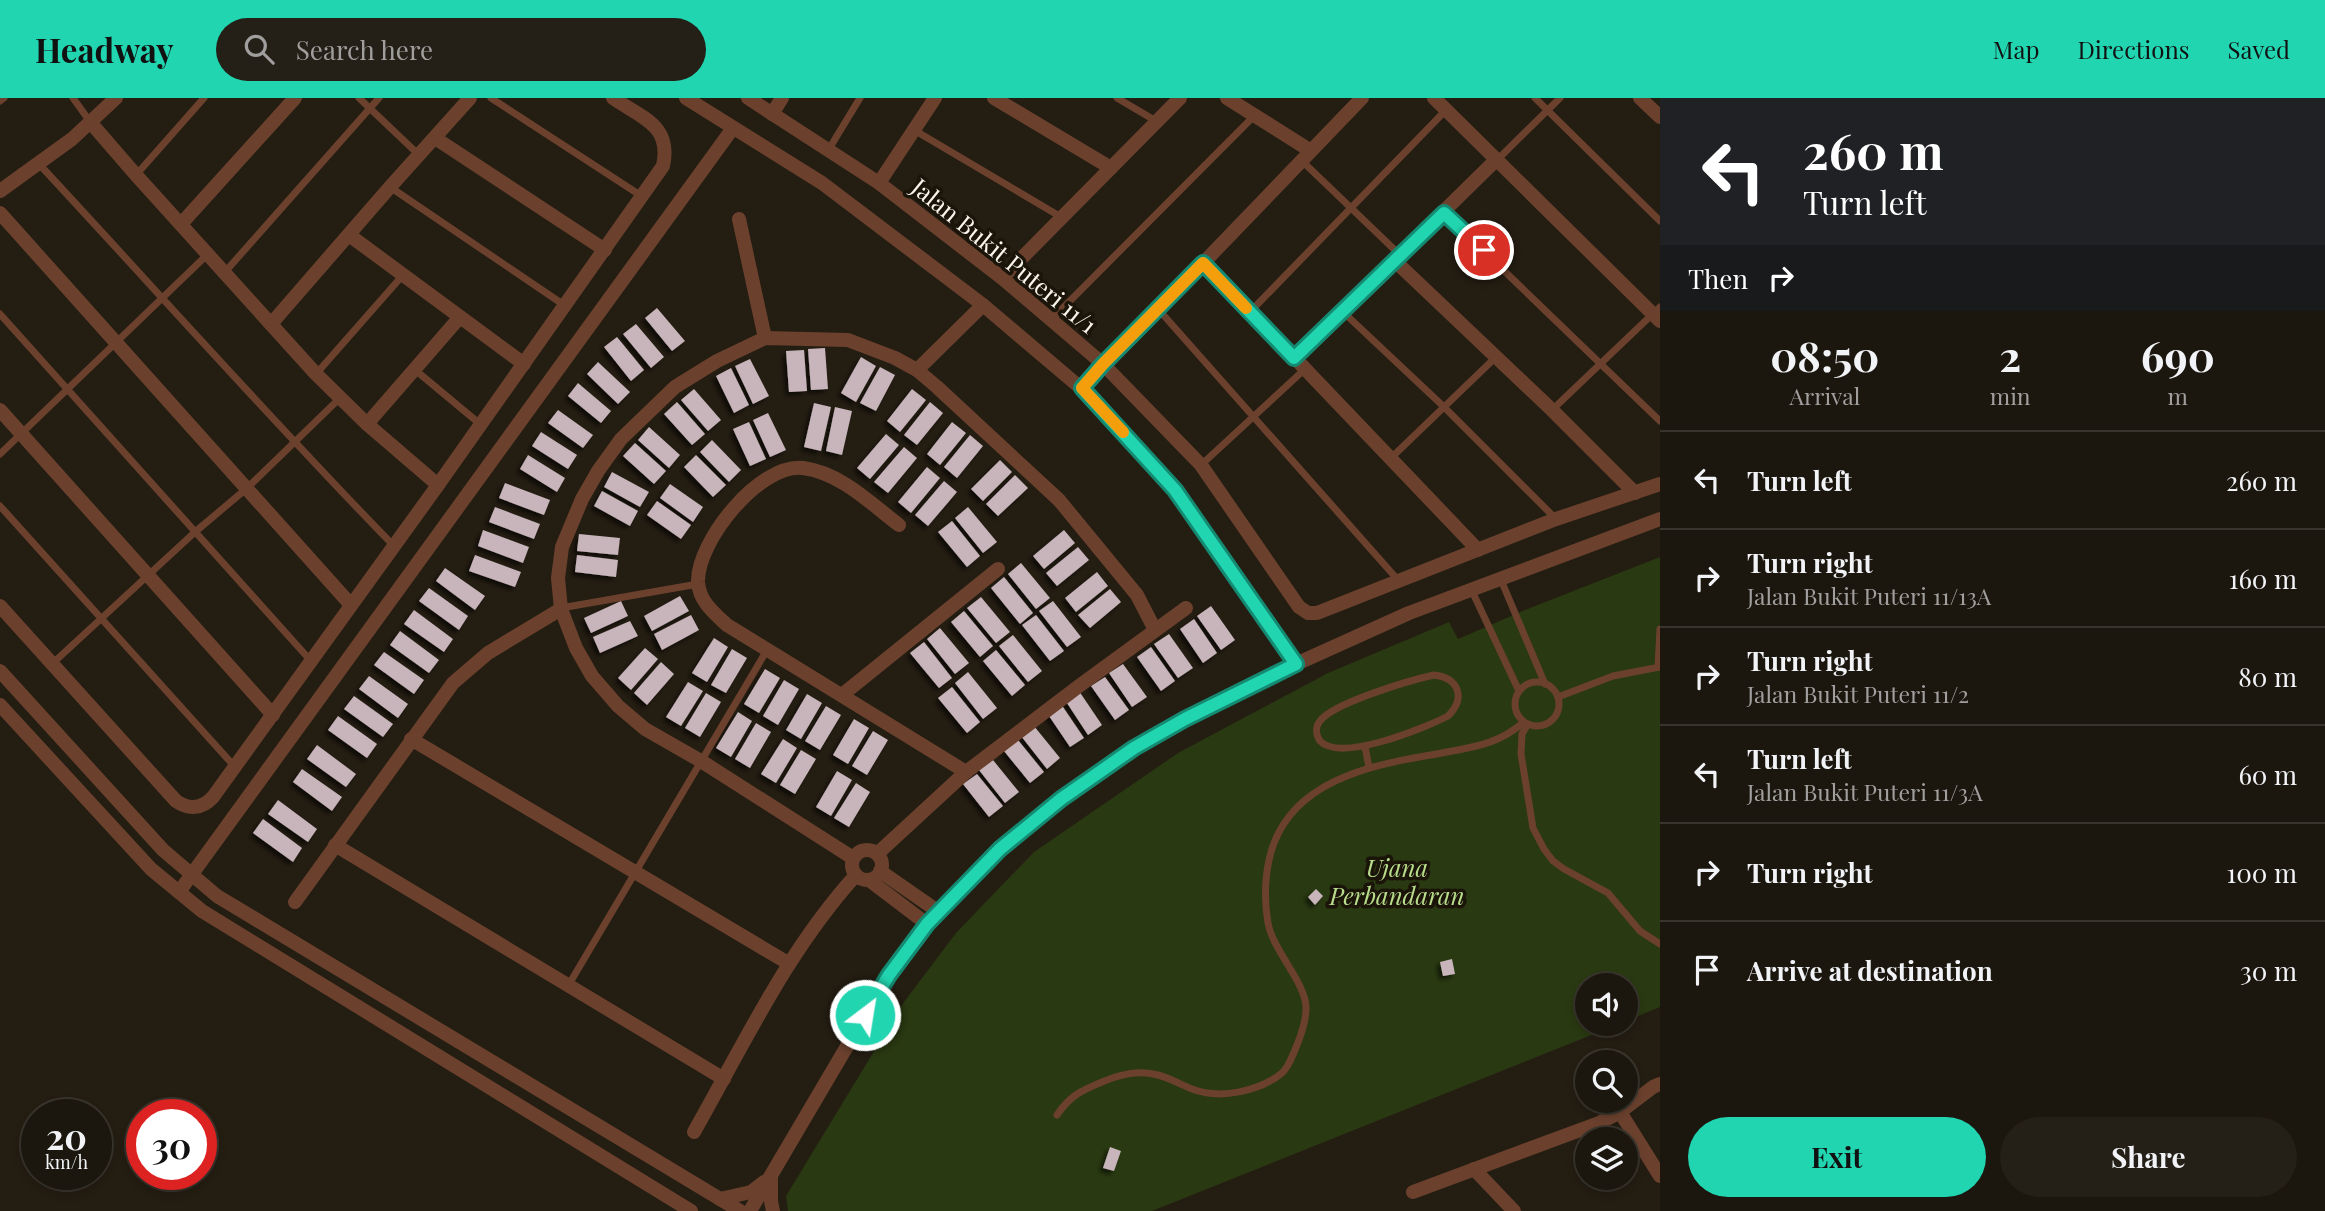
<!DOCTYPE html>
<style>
:root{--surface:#1b160e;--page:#241f17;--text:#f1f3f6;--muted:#a09f9e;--line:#39352e;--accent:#21d5b0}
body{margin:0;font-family:"Playfair Display",serif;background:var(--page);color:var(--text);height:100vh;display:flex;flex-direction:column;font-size:26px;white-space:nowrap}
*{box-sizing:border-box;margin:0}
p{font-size:23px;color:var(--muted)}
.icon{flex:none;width:38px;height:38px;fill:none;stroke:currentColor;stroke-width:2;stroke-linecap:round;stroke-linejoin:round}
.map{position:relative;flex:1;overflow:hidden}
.details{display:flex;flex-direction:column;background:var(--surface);width:665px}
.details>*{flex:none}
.banner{background:#202124;color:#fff;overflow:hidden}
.controls{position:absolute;left:1575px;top:875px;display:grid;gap:14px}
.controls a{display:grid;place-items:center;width:63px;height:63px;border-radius:50%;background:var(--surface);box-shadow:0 4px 10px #0003,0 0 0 2px var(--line);font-size:35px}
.speed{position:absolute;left:21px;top:1001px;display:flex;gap:14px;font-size:35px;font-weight:700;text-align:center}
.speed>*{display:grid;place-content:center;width:91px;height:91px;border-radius:50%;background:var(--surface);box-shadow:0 4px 10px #0003,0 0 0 2px var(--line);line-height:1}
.speed small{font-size:18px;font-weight:400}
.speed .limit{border:10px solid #d22;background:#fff;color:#111}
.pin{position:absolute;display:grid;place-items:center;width:60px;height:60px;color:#fff;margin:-30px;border:4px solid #fff;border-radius:50%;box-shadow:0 2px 7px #0007}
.me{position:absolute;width:77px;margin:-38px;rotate:31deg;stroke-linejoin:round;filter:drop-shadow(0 0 5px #0008)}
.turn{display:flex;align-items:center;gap:24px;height:147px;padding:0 28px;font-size:32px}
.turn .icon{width:91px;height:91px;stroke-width:2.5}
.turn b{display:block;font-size:49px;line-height:60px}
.then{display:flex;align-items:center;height:66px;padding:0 28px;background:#0003;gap:14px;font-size:26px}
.eta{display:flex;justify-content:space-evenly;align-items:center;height:119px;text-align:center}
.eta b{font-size:42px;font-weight:700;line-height:49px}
.cta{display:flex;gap:14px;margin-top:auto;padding:14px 28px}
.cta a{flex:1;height:80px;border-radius:42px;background:var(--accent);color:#111;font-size:28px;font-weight:700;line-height:80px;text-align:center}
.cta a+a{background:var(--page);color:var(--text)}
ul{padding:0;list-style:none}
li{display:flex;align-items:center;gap:21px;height:98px;padding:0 28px;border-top:2px solid var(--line)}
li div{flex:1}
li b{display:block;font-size:26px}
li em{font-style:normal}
header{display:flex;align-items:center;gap:42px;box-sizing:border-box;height:98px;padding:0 35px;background:var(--accent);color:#111}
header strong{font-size:33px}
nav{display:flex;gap:38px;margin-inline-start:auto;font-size:24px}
.search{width:490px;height:63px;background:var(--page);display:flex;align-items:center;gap:18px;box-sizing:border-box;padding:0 24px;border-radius:38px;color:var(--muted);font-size:26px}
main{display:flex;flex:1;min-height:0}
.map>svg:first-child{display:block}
.green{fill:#293911}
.building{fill:#c7b5bb;filter:url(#shadow)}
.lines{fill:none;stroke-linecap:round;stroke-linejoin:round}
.service{stroke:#6b412e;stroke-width:7}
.minor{stroke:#6b412e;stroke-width:14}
.route-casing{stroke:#158a72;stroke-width:18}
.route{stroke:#21d5b0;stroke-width:12}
.slow{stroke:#f59e0b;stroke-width:12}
.labels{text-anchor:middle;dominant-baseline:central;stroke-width:7;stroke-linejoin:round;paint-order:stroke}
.street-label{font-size:24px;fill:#f9f5ed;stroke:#1a1409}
.park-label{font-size:24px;font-style:italic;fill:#b9de8b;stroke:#1a1409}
</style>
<header>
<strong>Headway</strong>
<div class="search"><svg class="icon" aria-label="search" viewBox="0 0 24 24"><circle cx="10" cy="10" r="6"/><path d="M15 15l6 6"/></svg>Search here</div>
<nav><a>Map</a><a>Directions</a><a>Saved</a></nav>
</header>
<main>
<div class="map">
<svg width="1660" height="1113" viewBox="0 0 1660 1113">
<defs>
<filter id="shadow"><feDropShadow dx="-3.5" dy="3.5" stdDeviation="2" flood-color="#0009"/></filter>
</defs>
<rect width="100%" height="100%" fill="#241d12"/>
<polygon class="green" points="1660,459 1660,909 1626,923 1626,887 1587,887 1587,926 1619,926 1152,1113 788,1113 786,1098 904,904 956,835 1034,754 1178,655 1328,575 1449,524 1458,541 1525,512"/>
<g class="building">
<polygon points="657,210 685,243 672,253 645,220"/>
<polygon points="636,226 664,259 651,270 623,236"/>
<polygon points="617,239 644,272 631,283 604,249"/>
<polygon points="825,250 828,291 811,292 808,251"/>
<polygon points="804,252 807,293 789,294 786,253"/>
<polygon points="861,259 876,268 856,304 841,295"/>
<polygon points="750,261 769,298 753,306 735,268"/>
<polygon points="598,264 630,294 618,306 587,276"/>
<polygon points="880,269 895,277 876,313 860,305"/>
<polygon points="731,270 749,307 734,315 716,278"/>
<polygon points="578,285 611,313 601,325 568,298"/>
<polygon points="694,291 721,322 708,333 681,302"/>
<polygon points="912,291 926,302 900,334 887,323"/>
<polygon points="677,304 705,336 692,347 664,316"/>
<polygon points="930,304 943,315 917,347 904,337"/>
<polygon points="814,305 831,309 821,353 804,349"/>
<polygon points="835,309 852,313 842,357 826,353"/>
<polygon points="558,312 593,337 583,350 548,325"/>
<polygon points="768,315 786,352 770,359 753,322"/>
<polygon points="749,324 766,361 750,368 733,331"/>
<polygon points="952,324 966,335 940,367 927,356"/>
<polygon points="649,329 680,357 669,370 638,342"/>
<polygon points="541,334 577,357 568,371 532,348"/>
<polygon points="886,336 899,347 870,381 857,370"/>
<polygon points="970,337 983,348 957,380 944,369"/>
<polygon points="712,342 741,372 729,384 700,354"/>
<polygon points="635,345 666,373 654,386 623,358"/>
<polygon points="904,349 917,360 888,395 874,384"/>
<polygon points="528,357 565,380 557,394 520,371"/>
<polygon points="696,357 726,387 713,399 684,369"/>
<polygon points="1000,362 1012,374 983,403 971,391"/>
<polygon points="927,369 940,380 911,415 898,404"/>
<polygon points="612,374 649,394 640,409 604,389"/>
<polygon points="1015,377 1028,390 998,418 986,406"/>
<polygon points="944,383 957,394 928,428 915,417"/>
<polygon points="505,385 550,402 544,417 499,400"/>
<polygon points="670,386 703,409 693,424 660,400"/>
<polygon points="602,393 638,413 630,428 594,408"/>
<polygon points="657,403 691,427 681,441 647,417"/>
<polygon points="495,409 540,426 534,441 489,424"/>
<polygon points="968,409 997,444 983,455 955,420"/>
<polygon points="952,423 980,458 967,469 938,434"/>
<polygon points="483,432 529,449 523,465 478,448"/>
<polygon points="1064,432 1075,445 1044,471 1033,458"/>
<polygon points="579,436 620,440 618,457 577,453"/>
<polygon points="1078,449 1089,462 1057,488 1046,475"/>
<polygon points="475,457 521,474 515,489 469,473"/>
<polygon points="577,457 618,462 616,479 575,474"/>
<polygon points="1021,465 1050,500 1036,511 1008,476"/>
<polygon points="445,470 485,498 475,512 436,483"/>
<polygon points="1097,474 1108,488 1076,514 1065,500"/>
<polygon points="1004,479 1033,515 1020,526 991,490"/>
<polygon points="429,490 468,518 459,532 419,503"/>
<polygon points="1110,491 1121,504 1090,530 1078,517"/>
<polygon points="680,498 689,513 652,533 644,518"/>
<polygon points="981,499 1010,534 996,545 967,510"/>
<polygon points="621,503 628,518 591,535 584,520"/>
<polygon points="1053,503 1081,539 1067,549 1039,513"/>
<polygon points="1211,508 1235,542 1221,552 1197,518"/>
<polygon points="414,512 453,541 444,554 404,526"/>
<polygon points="964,513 993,548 980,559 951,524"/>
<polygon points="691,517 699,532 662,552 654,536"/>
<polygon points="1036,517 1064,553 1050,563 1022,527"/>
<polygon points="1194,521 1217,555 1203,565 1180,531"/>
<polygon points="630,523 638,538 600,555 593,539"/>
<polygon points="940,530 969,565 955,576 927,541"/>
<polygon points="400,533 439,562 429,575 390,547"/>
<polygon points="1169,536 1193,570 1178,580 1154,546"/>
<polygon points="1013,537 1042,573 1028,584 999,548"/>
<polygon points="714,540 728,549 707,584 692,575"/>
<polygon points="924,544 952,580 939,590 910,555"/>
<polygon points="1151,549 1175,583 1161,593 1137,559"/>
<polygon points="645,550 658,561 631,592 618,580"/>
<polygon points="732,551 747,560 726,595 711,587"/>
<polygon points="996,552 1025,587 1012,598 983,563"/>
<polygon points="384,554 424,582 414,596 374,567"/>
<polygon points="661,564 674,576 647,607 634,595"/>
<polygon points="1123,566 1147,599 1132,609 1109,575"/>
<polygon points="765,571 780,580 759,615 744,606"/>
<polygon points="968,574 997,610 983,621 955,585"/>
<polygon points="369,578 408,606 398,620 359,591"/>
<polygon points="1105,579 1129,612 1115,622 1091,588"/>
<polygon points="784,582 799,591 778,627 763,618"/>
<polygon points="688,584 703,593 681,628 666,619"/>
<polygon points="952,589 980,624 967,635 938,600"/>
<polygon points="1079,593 1102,627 1088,637 1065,602"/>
<polygon points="706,595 721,604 700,639 685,630"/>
<polygon points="807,596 822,605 801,641 786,632"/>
<polygon points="354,598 393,626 383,639 344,611"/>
<polygon points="1061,606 1084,640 1070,649 1047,615"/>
<polygon points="826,608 841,617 820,652 805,643"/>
<polygon points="738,614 752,623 731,659 716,650"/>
<polygon points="338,618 377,646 367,660 328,632"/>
<polygon points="854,621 869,630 848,666 833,657"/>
<polygon points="756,625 771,634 750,670 735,661"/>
<polygon points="1034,628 1060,660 1047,671 1021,638"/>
<polygon points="873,633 888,642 867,677 852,668"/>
<polygon points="783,641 797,650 776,685 761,676"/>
<polygon points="1018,642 1044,674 1030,685 1004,653"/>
<polygon points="317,647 356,676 346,689 307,661"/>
<polygon points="801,652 816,661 795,696 780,687"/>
<polygon points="993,662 1019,694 1005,705 979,672"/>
<polygon points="302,671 342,699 332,713 293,684"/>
<polygon points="837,673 852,682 831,718 816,709"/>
<polygon points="977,676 1003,708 989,719 963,686"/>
<polygon points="856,685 870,694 849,729 834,720"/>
<polygon points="278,702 317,731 308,744 268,716"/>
<polygon points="263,721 302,750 293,764 253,735"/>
<polygon points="1316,791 1323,798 1315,807 1308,799"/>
<polygon points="1452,861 1455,876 1443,878 1440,864"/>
<polygon points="1110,1049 1121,1053 1114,1073 1103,1070"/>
</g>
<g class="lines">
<g class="service">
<polyline points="73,0 91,25"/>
<polyline points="359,0 419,57"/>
<polyline points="491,0 643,99"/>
<polyline points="1117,0 1156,23"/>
<polyline points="1535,0 1660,123"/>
<polyline points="0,3 4,0"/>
<polyline points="914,32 1061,119"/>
<polyline points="829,51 860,0"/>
<polyline points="1497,62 1560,0"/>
<polyline points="1302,63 1399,156"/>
<path d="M39 66C157 193 272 323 394 448"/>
<polyline points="136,77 204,0"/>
<polyline points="390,89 564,207"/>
<polyline points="1444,115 1660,323"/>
<polyline points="225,174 379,0"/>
<polyline points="1159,212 1398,482"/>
<polyline points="1342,213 1443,308 1555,420"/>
<polyline points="1250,214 1446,12"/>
<polyline points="0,216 311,563"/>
<polyline points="1051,222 1254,18"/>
<polyline points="414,271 480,326"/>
<polyline points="316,276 403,177"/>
<polyline points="1552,312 1660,209"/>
<polyline points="0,356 208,156"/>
<polyline points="1391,360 1496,259"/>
<polyline points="1201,367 1305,271"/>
<polyline points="0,408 235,669"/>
<polyline points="1501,482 1545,586"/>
<polyline points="1472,493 1519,593"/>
<polyline points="561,510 698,486"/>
<polyline points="53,565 195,434 246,391 340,300"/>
<polyline points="1658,569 1660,531"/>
<path d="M1434 577C1459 580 1466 600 1448 618 1425 630 1340 665 1320 643 1316 637 1315 629 1320 623 1333 605 1411 582 1434 577Z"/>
<circle cx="1537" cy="606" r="22"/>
<polyline points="1558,599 1613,578 1660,569"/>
<polyline points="1528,626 1522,636 1521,656 1533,730 1544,751 1553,763 1564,771 1608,795 1640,833 1660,846"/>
<polyline points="1365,649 1369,669"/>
<polyline points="568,888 767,552"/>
<path d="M1057 1017C1070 998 1080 993 1102 984 1121 976 1138 972 1158 977 1170 980 1181 987 1192 991 1220 1002 1260 993 1282 975 1289 969 1293 956 1297 947 1301 937 1306 923 1306 911 1307 886 1273 853 1268 825 1263 797 1265 762 1278 736 1307 677 1383 665 1442 655 1474 649 1499 646 1524 624"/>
</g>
<g class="minor">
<polyline points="686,0 822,85 983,207 1082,291 1175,392 1296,566"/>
<polyline points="748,0 879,85 1002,180 1103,266 1201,367 1299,509 1308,515 1317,515 1556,421 1660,386"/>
<polyline points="994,0 1111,70"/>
<polyline points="1227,0 1311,53"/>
<polyline points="1434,0 1660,223"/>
<polyline points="1640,0 1660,19"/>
<polyline points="772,16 782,0"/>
<polyline points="91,25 136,77 316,276 367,326 438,387"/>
<polyline points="435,40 605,152"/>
<polyline points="879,85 935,0"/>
<polyline points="0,93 72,41 116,0"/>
<polyline points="0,115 351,507"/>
<polyline points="739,121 765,240"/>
<polyline points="181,126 295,0"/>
<polyline points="349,137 524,266"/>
<polyline points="1395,163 1552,312 1635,395"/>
<polyline points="1204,165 1478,452"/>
<polyline points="1002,180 1180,0"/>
<polyline points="271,226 390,89 470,0"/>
<polyline points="1294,260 1496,62"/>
<polyline points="917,272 983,207"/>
<polyline points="1082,291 1362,0"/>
<polyline points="0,312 273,617"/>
<polyline points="367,326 460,219"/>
<path d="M899 427C870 405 841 375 803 370 760 365 697 443 698 484 699 503 714 515 727 527L966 674"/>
<path d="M0 508 176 703C189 712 202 711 213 699L438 387 663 68C672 27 642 20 613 0"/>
<polyline points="0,573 163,752 217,798 740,1113"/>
<polyline points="842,597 998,471"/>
<polyline points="0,607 151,771 202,813 691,1113"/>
<polyline points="411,641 788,865"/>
<polyline points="335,747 724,981"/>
<circle cx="867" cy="767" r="15"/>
<polyline points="877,756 966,674 1079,588 1186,510"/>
<polyline points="853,760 701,663 645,631 618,608 592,578 576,550 561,511 558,480 562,449 582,401 598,373 621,341 675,289 717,263 765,240 848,242 895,260 917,272 937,289 1059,402 1137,497 1155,532"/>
<polyline points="880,773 939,814"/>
<polyline points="869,782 927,826"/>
<polyline points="179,794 733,30"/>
<polyline points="295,804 453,585 488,555 561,511"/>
<polyline points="1620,1014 1660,1078"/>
<path d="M694 1034C744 946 787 853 856 777"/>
<polyline points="1474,1071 1514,1113"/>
<polyline points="771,1080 771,1103 773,1113"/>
<polyline points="1413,1094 1599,1025 1620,1014 1653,989 1660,986"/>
<polyline points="720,1101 751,1094 764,1084"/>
<polyline points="750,1113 889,877 927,826 1000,751 1061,701 1134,650 1185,621 1228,601 1296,566 1409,515 1660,421"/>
</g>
</g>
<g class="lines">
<g class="route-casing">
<polyline id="route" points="865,917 889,877 927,826 1000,751 1061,701 1134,650 1185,621 1296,566 1175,392 1082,290 1103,266 1203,165 1294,260 1444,115 1484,152"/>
</g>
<use href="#route" class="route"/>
<polyline class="slow" points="1123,334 1082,290 1103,266 1203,165 1246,210"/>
</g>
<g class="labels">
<g class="street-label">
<text transform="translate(1005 157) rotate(39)">Jalan Bukit Puteri 11/1</text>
</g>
<g class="park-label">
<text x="1397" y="769">Ujana<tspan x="1397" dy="28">Perbandaran</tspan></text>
</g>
</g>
</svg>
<div class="controls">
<a><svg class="icon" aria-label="sound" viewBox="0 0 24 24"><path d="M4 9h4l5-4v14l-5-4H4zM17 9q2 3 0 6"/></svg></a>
<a><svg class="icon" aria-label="search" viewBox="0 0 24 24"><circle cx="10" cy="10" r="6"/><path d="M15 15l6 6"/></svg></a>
<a><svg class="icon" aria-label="layers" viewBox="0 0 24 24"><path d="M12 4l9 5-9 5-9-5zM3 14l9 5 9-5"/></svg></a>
</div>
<div class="speed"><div>20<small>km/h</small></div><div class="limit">30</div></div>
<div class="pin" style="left:1484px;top:152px;background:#d93025"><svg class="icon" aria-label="arrive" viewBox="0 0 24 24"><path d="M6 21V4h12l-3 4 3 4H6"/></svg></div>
<svg class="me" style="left:865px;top:917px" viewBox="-20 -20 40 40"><circle r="17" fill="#21d5b0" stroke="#fff" stroke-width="3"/><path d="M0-11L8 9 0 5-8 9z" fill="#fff"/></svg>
</div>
<section class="details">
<div class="banner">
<div class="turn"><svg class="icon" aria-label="left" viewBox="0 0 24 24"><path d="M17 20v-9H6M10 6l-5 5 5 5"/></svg><div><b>260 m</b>Turn left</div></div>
<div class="then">Then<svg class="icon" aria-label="right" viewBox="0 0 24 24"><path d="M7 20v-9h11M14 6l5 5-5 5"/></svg></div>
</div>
<div class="eta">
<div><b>08:50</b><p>Arrival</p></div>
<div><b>2</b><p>min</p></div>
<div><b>690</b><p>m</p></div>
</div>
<ul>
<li><svg class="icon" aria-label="left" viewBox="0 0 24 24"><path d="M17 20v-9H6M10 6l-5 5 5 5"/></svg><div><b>Turn left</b></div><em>260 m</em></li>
<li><svg class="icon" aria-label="right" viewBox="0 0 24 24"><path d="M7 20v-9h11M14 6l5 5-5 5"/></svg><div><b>Turn right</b><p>Jalan Bukit Puteri 11/13A</p></div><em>160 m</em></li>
<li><svg class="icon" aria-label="right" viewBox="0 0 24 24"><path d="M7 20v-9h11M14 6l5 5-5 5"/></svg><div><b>Turn right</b><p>Jalan Bukit Puteri 11/2</p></div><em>80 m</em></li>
<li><svg class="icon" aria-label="left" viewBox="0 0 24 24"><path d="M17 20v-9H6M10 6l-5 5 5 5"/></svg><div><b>Turn left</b><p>Jalan Bukit Puteri 11/3A</p></div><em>60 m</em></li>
<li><svg class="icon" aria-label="right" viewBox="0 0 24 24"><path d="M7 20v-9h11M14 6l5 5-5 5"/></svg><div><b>Turn right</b></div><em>100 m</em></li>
<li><svg class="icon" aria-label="arrive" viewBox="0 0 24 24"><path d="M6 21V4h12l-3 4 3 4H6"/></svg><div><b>Arrive at destination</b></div><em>30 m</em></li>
</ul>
<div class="cta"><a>Exit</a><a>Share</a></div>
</section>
</main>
